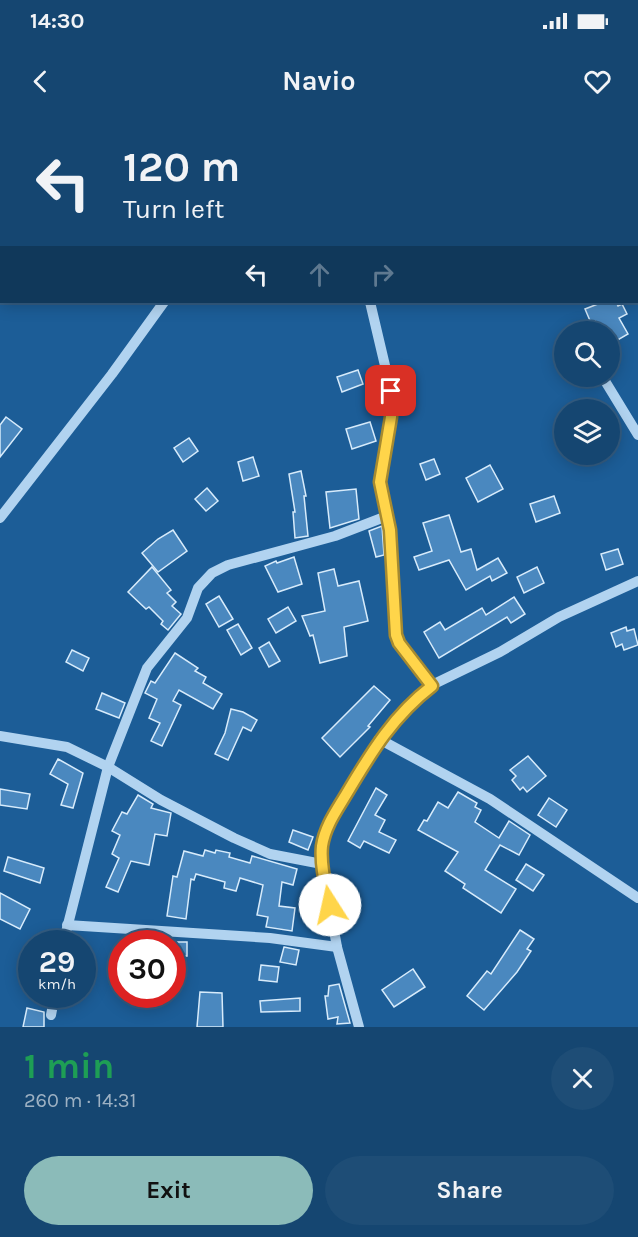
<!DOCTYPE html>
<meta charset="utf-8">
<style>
:root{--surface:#154671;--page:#1e4d76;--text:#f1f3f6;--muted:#9db1c3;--line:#345e84;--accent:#8bbbb9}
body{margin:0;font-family:Karla,sans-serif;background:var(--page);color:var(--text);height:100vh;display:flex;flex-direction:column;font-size:22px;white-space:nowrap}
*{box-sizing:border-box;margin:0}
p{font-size:20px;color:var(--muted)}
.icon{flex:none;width:33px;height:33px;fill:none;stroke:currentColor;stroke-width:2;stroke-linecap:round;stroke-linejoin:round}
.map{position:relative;height:907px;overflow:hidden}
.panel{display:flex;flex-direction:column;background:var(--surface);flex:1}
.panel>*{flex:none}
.hud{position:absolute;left:0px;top:0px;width:639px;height:183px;box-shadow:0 3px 15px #0003,0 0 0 2px var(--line);background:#154671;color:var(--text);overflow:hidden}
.buttons{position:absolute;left:554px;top:201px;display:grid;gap:12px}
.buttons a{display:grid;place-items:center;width:66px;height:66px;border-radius:50%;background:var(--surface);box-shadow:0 3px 15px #0003,0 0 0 2px var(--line);font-size:30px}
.speed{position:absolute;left:18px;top:810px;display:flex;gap:12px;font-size:30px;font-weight:700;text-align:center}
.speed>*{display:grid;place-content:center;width:78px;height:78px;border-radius:50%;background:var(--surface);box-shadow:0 3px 15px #0003,0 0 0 2px var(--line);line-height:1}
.speed small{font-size:15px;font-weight:400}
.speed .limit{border:9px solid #d22;background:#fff;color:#111}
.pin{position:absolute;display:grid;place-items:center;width:51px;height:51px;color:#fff;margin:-26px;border-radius:12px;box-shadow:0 3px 9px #0006}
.me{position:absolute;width:66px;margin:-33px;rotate:350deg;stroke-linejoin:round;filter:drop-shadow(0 0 4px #0008)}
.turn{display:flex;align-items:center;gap:21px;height:126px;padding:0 24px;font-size:27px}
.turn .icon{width:78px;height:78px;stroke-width:2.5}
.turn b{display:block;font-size:42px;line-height:51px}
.lanes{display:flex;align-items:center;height:57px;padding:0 24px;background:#0003;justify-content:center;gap:30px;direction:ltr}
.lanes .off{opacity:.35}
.round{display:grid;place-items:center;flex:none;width:63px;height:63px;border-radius:32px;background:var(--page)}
.headline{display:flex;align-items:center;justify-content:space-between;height:102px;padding:0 24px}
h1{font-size:36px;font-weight:700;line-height:45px;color:#1e9e55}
.cta{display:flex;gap:12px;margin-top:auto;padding:12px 24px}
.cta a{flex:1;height:69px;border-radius:36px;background:var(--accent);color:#111;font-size:24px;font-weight:700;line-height:69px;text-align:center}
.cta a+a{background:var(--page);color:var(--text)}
.status{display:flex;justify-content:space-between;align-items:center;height:42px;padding:0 30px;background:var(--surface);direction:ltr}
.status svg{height:16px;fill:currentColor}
header{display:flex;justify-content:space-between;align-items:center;height:78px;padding:0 24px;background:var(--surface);font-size:27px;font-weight:700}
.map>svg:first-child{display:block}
.building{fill:#4a88bf;stroke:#d7ebfb;stroke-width:1.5}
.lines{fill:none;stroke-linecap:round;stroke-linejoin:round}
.minor{stroke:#b1d3f0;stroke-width:10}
.route-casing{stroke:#a68a30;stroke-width:15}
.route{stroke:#ffd54a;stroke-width:10}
</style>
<div class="status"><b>14:30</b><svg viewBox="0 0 49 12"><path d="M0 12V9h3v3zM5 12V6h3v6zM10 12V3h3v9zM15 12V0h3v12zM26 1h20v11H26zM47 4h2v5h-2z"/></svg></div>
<header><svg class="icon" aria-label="back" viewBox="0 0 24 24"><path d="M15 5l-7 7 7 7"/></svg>Navio<svg class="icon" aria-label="heart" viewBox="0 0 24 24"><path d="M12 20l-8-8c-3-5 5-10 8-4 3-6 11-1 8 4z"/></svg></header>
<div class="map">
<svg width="638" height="907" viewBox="0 0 638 907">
<rect width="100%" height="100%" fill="#1c5d97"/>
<g class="building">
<polygon points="603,182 616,182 618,186 622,184 627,194 619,198 628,214 609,225 609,212 601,212 595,201 591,203 585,189"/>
<polygon points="358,250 363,264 342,272 337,257"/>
<polygon points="6,297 22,309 0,337 0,305"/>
<polygon points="370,302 376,321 352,329 346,309"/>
<polygon points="189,318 198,331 183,342 174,328"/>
<polygon points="253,337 259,356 243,361 238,342"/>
<polygon points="434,339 440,354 426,360 420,344"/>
<polygon points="490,345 503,369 478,382 466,358"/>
<polygon points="301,351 306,376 304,376 308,416 295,418 293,392 295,392 289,354"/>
<polygon points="207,368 218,381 206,391 195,379"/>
<polygon points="356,369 359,399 330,408 326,372"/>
<polygon points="554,376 560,393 536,402 530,384"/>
<polygon points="449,395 461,432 471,429 477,450 498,438 507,453 492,461 490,456 466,470 449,440 419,450 414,437 432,431 423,403"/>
<polygon points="382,406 384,435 376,437 369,411"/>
<polygon points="173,410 187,431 158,452 142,433 158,419"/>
<polygon points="618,429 623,444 606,450 601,434"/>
<polygon points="294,437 302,464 278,472 265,446 276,441 277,443"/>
<polygon points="152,447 171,470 167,473 176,482 172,486 181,494 168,510 161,504 163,501 149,487 146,489 128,472"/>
<polygon points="537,447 544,463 524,473 517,457"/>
<polygon points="334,449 338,466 359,461 368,501 344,507 347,536 320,543 313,515 310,516 302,496 325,491 318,453"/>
<polygon points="219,476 233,499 219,507 206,484"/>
<polygon points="514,477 525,494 511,503 507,497 439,538 424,512 440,502 445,510 482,488 486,495"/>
<polygon points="288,487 296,501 276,513 268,499"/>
<polygon points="238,504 252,528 241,535 227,510"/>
<polygon points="626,507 627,511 634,509 638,525 624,530 622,524 616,527 611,513"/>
<polygon points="269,522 280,541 269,547 259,528"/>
<polygon points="72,530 89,538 83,551 66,542"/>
<polygon points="175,533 198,548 195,551 206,557 203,563 222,574 213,589 179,570 173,581 181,585 162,626 151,621 160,603 149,598 157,579 145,573 151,561 155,563"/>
<polygon points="374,566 390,580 368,606 370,607 340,637 322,618"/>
<polygon points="102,573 125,583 119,598 96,589"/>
<polygon points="231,589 243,592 257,600 251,611 243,607 228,640 215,634 225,613"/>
<polygon points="528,636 546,656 527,672 523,667 520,670 512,660 516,656 510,650"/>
<polygon points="58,639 83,653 73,688 61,685 68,664 50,654"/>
<polygon points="376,668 387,675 375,695 385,700 379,712 396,720 389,733 364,721 360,728 348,721"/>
<polygon points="0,669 30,674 27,689 0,685"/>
<polygon points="458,672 477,683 475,687 481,690 475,702 499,718 509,701 530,715 519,735 500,725 485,750 516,769 501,793 463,768 465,764 445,751 458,732 418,710 424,700 427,701 438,682 448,688"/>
<polygon points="138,675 153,684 151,688 171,693 167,716 155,714 149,745 131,741 118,772 106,767 119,738 112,734 120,715 112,711 122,692 127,694"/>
<polygon points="549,678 567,690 556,707 538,695"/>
<polygon points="293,710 313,717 308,730 289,722"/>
<polygon points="205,730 215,733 216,730 230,733 229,737 250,743 252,736 297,749 293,765 282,762 279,786 295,788 292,811 266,807 268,797 257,795 263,765 240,758 236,771 224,768 225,762 196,754 194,760 191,759 186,799 167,796 173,756 177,757 184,731 203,736"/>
<polygon points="8,737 44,748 40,763 4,751"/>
<polygon points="526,744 544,755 533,771 516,760"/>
<polygon points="0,773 30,789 20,809 0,799"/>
<polygon points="520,810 534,819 527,829 531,831 517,852 484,890 467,876 487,851 491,854"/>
<rect x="172" y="822" width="15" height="14"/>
<polygon points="284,827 299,830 296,845 280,842"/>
<polygon points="261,845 279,847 277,862 259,860"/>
<polygon points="413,849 425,867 394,887 382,870"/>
<polygon points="339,864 350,903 337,904 338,897 328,899 325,876 328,876 329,866"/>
<polygon points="200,872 222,873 223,907 197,907"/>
<polygon points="300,878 300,891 261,892 260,881"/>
<polygon points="27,888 44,892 44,907 23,907"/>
</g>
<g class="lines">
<g class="minor">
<polyline points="282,2 284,0"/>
<polyline points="370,182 391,271 391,297 380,362 390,410 395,515 399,523 432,565"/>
<polyline points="602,256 638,315"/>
<polyline points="0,398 112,254 164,182"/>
<polyline points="0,616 67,627 108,647 161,680 234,718 270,734 322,744"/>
<polyline points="379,619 490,679 638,778"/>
<polyline points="67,805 270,818 337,827"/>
<polyline points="63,824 108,647 147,548 187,498 198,468 212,453 228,445 335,416 387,396"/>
<polyline points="51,895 55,874"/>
<polyline points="359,907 337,827 322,744 322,728 328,705 379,619 410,584 432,565 500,532 559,497 638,461"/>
</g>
</g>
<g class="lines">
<g class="route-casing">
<path id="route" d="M330 785C326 767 320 745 322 726 325 706 337 690 347 673 372 631 394 595 432 566L399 523 396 515 390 410 380 362 391 297V271"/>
</g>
<use href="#route" class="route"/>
</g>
</svg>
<div class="buttons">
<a><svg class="icon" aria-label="search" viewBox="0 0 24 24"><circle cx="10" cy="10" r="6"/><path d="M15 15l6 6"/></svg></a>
<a><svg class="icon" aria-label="layers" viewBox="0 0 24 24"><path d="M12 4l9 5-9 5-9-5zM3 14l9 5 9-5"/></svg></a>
</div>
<div class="speed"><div>29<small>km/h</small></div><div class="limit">30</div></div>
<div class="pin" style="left:391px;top:271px;background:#d93025"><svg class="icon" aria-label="arrive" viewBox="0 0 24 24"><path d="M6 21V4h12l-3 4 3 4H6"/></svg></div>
<svg class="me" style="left:330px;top:785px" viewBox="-20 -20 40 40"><circle r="19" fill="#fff"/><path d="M0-13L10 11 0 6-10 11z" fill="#ffd54a"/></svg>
<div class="hud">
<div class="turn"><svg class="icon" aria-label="left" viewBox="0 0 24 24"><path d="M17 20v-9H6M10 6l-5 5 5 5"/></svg><div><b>120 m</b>Turn left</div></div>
<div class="lanes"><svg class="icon" aria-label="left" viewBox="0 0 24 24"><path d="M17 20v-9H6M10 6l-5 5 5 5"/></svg><svg class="icon off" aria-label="ahead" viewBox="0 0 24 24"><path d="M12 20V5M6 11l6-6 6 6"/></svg><svg class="icon off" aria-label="right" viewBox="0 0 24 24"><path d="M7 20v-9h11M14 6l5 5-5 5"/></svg></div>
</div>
</div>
<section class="panel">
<div class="headline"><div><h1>1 min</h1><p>260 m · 14:31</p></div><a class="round"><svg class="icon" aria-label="close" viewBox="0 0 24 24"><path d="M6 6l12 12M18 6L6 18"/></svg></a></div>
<div class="cta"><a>Exit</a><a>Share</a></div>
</section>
